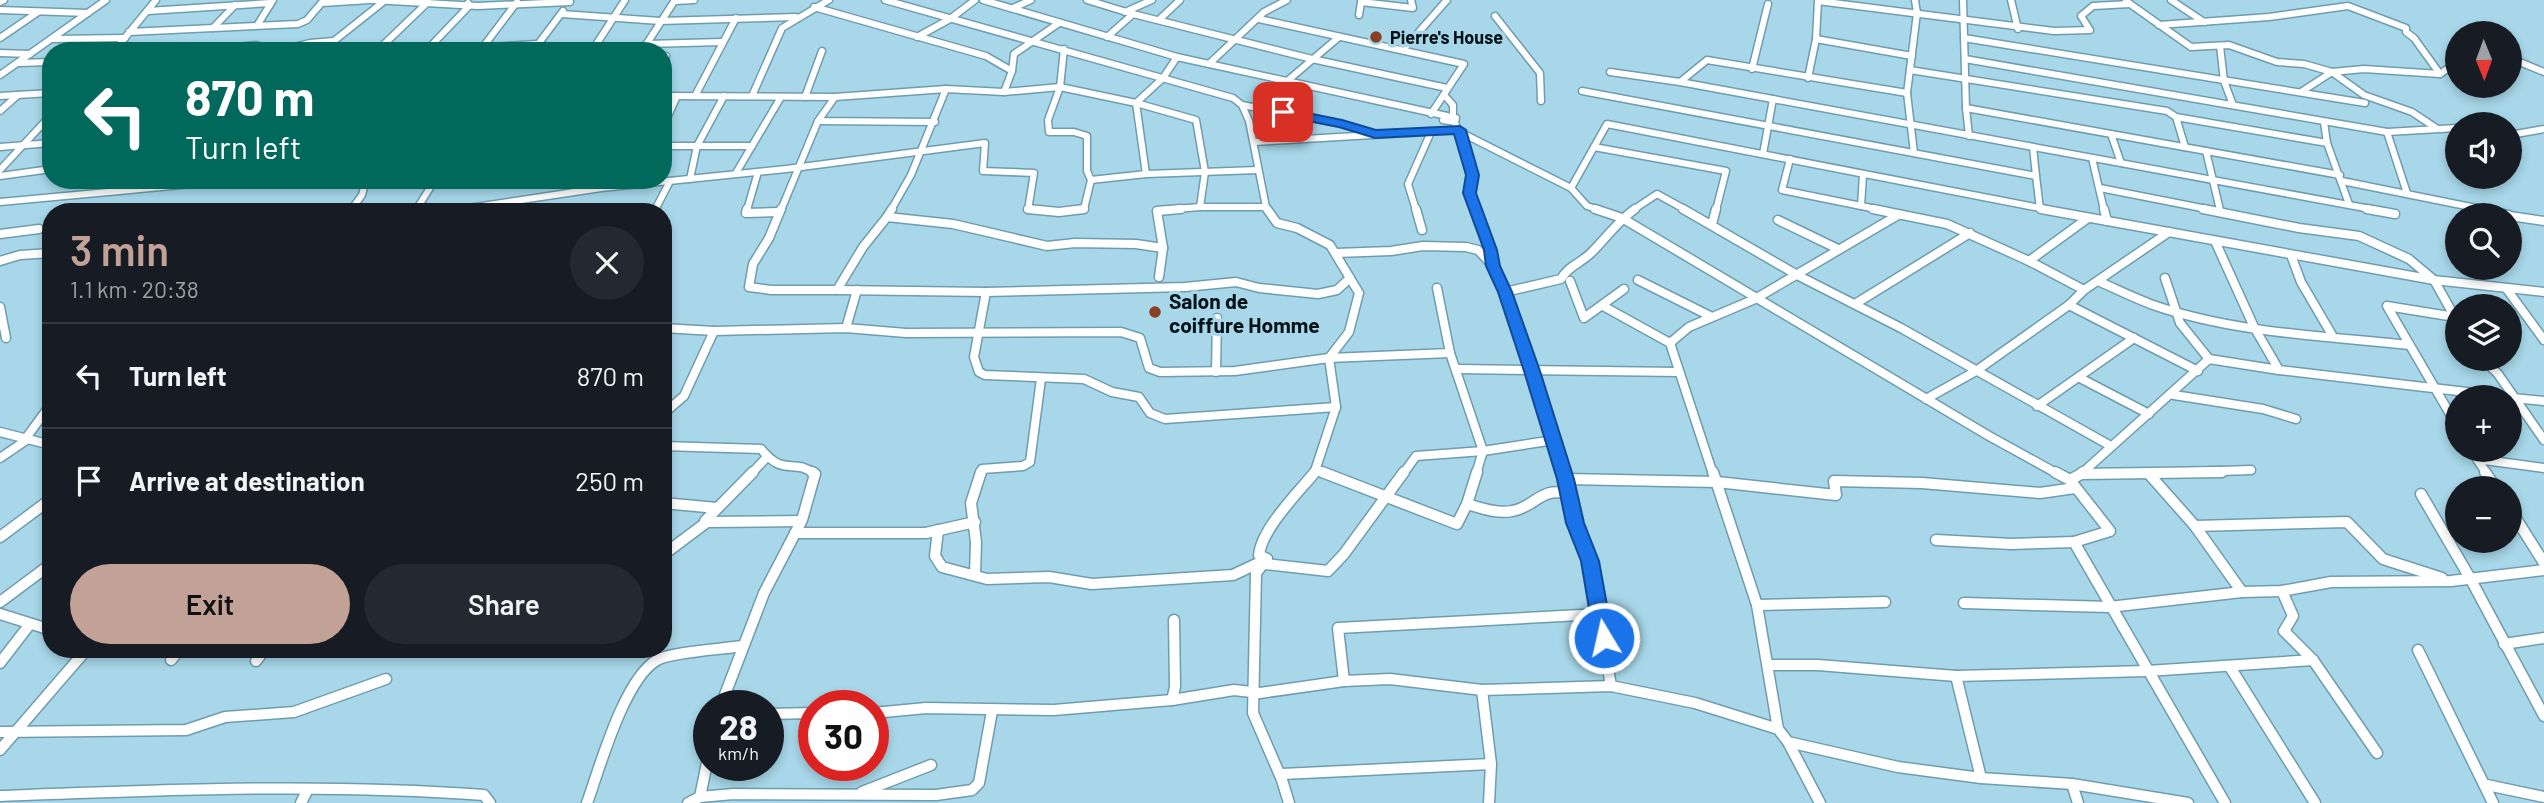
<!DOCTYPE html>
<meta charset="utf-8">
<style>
:root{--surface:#171b24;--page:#242831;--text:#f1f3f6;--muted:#9ea1a6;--line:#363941;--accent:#c2a297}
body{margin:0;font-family:Barlow,sans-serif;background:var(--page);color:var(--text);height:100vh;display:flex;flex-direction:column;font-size:26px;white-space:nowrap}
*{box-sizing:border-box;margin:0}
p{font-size:23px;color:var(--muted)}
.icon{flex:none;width:38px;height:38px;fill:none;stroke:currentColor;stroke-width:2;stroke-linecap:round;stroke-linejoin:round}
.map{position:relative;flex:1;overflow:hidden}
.panel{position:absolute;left:42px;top:203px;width:630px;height:455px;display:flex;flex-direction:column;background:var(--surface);border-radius:28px;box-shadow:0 4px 10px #0003}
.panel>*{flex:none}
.banner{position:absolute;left:42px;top:42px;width:630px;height:147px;border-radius:28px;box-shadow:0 4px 10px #0003;background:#00695c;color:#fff;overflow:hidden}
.needle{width:46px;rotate:179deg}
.fabs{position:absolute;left:2445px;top:21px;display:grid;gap:14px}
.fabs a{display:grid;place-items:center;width:77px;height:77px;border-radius:50%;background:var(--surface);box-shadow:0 4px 10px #0003;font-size:35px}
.speed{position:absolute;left:693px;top:690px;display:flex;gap:14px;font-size:35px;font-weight:700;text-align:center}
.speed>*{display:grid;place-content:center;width:91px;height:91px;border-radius:50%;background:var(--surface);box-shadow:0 4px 10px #0003;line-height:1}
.speed small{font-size:18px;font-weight:400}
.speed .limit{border:10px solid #d22;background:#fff;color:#111}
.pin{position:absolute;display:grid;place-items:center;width:60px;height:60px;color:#fff;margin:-30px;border-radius:14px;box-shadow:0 4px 10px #0006}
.me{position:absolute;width:77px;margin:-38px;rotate:351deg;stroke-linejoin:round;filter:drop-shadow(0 0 5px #0008)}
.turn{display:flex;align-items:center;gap:24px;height:147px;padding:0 28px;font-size:32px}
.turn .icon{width:91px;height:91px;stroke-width:2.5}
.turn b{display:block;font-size:49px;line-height:60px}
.round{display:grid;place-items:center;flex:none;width:74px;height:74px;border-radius:37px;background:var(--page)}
.headline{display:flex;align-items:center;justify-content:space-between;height:119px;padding:0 28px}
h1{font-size:42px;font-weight:600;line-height:52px;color:var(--accent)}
.cta{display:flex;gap:14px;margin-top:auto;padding:14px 28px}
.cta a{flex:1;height:80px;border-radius:42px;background:var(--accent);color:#111;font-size:28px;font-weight:600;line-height:80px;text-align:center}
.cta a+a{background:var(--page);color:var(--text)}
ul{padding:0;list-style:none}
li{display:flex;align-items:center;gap:21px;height:105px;padding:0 28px;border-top:2px solid var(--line)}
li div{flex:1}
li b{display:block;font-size:26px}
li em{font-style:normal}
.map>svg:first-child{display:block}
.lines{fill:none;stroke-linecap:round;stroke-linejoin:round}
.minor-far2-casing{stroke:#6e9dae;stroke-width:9}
.minor-far1-casing{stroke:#6e9dae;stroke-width:11}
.minor-casing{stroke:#6e9dae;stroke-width:13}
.minor-far2{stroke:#fff;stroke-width:6}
.minor-far1{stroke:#fff;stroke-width:8}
.minor{stroke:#fff;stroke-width:10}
.route{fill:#1a73e8;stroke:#114b97;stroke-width:2}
.poi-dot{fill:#883f22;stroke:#a7d7e9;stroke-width:2.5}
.labels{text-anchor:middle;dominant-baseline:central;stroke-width:7;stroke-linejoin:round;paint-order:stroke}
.far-poi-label{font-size:18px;font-weight:bold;fill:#011117;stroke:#a7d7e9;text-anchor:start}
.poi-label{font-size:21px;font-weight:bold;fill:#011117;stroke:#a7d7e9;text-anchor:start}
</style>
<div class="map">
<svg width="2544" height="803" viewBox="0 0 2544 803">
<rect width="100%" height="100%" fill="#a7d7e9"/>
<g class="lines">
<g class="minor-far2-casing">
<g id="minor-far2">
<polyline points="373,0 478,6 570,2"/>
<polyline points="885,0 1233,98 1242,105 1342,124 1375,134"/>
<polyline points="983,0 1177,57 1447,116"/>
<polyline points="1087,0 1133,14"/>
<polyline points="1963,0 1966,108"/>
<polyline points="2011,0 2018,29"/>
<polyline points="2171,0 2204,22"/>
<polyline points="675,1 694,0"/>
<polyline points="2126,1 2191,47 2229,45 2277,62 2304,64 2332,72 2364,95 2412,112 2436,128"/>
<polyline points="0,2 4,0"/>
<polyline points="322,3 370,0"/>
<polyline points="814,7 986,56 1012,71"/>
<polyline points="1013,8 1031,0"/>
<polyline points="0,10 88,13"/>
<polyline points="148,11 271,3"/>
<polyline points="1125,12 1152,0"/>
<polyline points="562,14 660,21 796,17"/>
<polyline points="1359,15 1361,2 1413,8 1411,0"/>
<polyline points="1495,16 1540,73 1541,101"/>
<polyline points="1160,19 1180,0"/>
<polyline points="1259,19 1464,64 1431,114"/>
<polyline points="258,24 273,0"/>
<polyline points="2159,25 2269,17 2348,6 2406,28 2406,32 2414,38 2440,74"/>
<polyline points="213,28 235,5"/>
<polyline points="129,32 298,24 307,20 324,0"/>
<polyline points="917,37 950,19 975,0"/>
<polyline points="1107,37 1133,14 1312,59 1447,88"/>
<polyline points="0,38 38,12"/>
<polyline points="1964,38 2365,103"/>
<polyline points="54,39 125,38"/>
<polyline points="1816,39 1912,56"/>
<polyline points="646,44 722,42"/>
<polyline points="2220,46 2224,81 2233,105"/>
<polyline points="483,47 517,2"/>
<polyline points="1064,49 1060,87 1048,120 1049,132 1074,132 1087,136 1087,171 1091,180 1084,209 1072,210"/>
<polyline points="1403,50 1447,0"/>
<polyline points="114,51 156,0"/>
<polyline points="196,51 256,45 278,51"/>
<polyline points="278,51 310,43 334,41"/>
<polyline points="326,51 334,41 383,2"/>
<polyline points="377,51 428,2"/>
<polyline points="426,51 538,44"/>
<polyline points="426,51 469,6 468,3"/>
<polyline points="533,51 563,11"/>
<polyline points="592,51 625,0"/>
<polyline points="642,51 675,0"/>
<polyline points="0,53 30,54"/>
<polyline points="2510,58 2544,72"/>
<polyline points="1965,59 2387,132 2457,128"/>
<polyline points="663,60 666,56"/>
<polyline points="18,63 51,62"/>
<polyline points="1209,64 1264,12 1287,0"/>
<polyline points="1752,69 1768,4"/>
<polyline points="1910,70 2167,111 2176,117 2327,143"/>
<polyline points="1610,72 1680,82 2376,210"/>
<polyline points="0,75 106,0"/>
<polyline points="1808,78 1816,39 1818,1 2054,31 2090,30 2081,16 2093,6 2130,4"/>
<polyline points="1286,82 1339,37"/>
<polyline points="1680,82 1707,60 1907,93"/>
<polyline points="1582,91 2036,176 2040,209"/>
<polyline points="1004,92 1012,71 1014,54 1059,23"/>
<polyline points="2301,92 2332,72 2364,69 2440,74 2457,62"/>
<polyline points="1444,95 1453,105 1453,117"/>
<polyline points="0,96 51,93"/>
<polyline points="663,96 835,97 946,89 1004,92 1060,87 1136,103 1196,120 1205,172 1200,207"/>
<polyline points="695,96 736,18"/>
<polyline points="752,96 782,28 829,0"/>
<polyline points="805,97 822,51"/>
<polyline points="835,97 818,121 935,122"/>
<polyline points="1242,105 1249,121 1266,207"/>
<polyline points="0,111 18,95"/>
<polygon points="1445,116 1456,118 1455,122 1443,120"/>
<polyline points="2176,117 2185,147"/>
<polyline points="1455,122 1472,175 1469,193 1475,210"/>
<polyline points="2324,122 2327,143 2349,204"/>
<polyline points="663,127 677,96"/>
<polyline points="1460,132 1571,188 1587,206 1600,210"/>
<polyline points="2387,132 2407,193"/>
<polyline points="2111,134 2121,163"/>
<polyline points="2510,135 2544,129"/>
<polyline points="1969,136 1966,108 2340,175"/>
<polyline points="1254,142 1459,130"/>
<polyline points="663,146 752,146"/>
<polyline points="0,147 51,143"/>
<polyline points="1594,147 1726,171 1716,210"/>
<polyline points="2033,147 2036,176"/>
<polyline points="2206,151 2220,210"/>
<polyline points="1914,153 1907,93 1917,13 1915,0"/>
<polyline points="1763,154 1773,99"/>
<polyline points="2092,158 2104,210"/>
<polyline points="1790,159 1782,190 1881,210"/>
<polyline points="0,170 51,115"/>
<polyline points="736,173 781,97"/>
<polyline points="1146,174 1258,170"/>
<polyline points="0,176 51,169"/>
<polyline points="690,179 697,146 724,96"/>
<polyline points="131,180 119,191 223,181 247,183 353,180"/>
<polyline points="1091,180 1146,174 1136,103 1163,78 1177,57"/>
<polyline points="2342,181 2486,210"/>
<polyline points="1571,188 1607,124 2050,210"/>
<polyline points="2100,188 2212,210"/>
<polyline points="0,202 119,191"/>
<polyline points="1861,206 1863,175"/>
<polyline points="351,210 362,195 366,180"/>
<polyline points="416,210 435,180"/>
<polyline points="455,210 601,188 786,169 985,143 983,171 1034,173 1028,210 1036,210"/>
<polyline points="655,210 670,181"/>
<polyline points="747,210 758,172"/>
<polyline points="781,210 818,121"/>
<polyline points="891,210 911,175 946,89"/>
<polyline points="1162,210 1200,207 1266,207 1268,210"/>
<polyline points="1416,210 1408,184 1431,132"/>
<polyline points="1633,210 1657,194 1686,210"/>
</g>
</g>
<g class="minor-far1-casing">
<g id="minor-far1">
<polyline points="747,209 746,213 778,212"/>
<polyline points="781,209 769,238 753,264 749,287 771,290 837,290 863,247 887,217 953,224 1047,246 1075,243 1136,244 1163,248"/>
<polyline points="1028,209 1059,212 1084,209"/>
<polyline points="1267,209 1277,223 1297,228 1330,245 1359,293 1349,332 1329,358 1336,407 1314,474"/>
<polyline points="1416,209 1422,230"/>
<polyline points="1475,209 1532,371 1564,474"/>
<polyline points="1595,209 1622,218 1989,436 2058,474"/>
<polyline points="1683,209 1799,276 1901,328 2109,445"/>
<polyline points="1873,209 1947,224 2029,261 2084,290"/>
<polyline points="2041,209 2434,280 2544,292"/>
<polyline points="2104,209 2107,221"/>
<polyline points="2203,209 2299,228 2359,236 2409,259 2434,280 2457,321"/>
<polyline points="2367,209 2395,214"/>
<polyline points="2477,209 2508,215"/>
<polyline points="350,212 352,209"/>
<polyline points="415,212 417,209"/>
<polyline points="446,212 464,209"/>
<polyline points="654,212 656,209"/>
<polyline points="2510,216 2544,221"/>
<polyline points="887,217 892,209"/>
<polyline points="1778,220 1838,249"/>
<polyline points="1712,224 1716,209"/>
<polyline points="0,234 39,229"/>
<polyline points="2215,241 2254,327 2279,370"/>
<polyline points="1336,253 1391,251 1423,246 1466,247 1478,250 1493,266"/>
<polyline points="2291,255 2301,282 2332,335"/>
<polyline points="0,261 20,255 51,253"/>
<polyline points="2029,261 2088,218"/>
<polyline points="1159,277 1163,248 1157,211 1181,209"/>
<polyline points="2165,278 2180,323 2209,359"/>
<polyline points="1638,280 1710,316"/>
<polyline points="1570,281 1584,318 1624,289"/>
<path d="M2098 281C2116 289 2134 298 2153 305 2234 333 2324 336 2409 345"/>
<polyline points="1437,288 1450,353 1483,451 1476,474"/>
<polyline points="2506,288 2544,340"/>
<polyline points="837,290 986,292 1185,287 1236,282 1259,288 1318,294 1337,290 1350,278"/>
<polyline points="986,292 974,357 979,372 985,375 1084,379 1112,392 1139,397 1150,413 1165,419 1336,407"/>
<path d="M1505 292 1561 279C1568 266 1581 263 1591 253 1606 238 1618 221 1635 209"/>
<polyline points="1855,304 1970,233"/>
<polyline points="2069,305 2198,371"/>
<polyline points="1603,306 1670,343 1713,474"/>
<polyline points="0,307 6,338"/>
<polyline points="2455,317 2387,306 2457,426"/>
<polyline points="663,328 714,331 846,328 906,333 1121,332 1140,338 1149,368 1160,372 1235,371 1329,358 1450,353"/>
<polyline points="846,328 857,290"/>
<polyline points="1670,343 1689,327 1755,299 1898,215"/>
<polyline points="2483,359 2498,374 2544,440"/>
<polyline points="1458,369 1679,372"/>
<polyline points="1216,372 1217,318"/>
<polyline points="2080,378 2149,414"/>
<polyline points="2174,395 2263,409 2296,419"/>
<polyline points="2512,398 2544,401"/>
<polyline points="1926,399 1976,371 2069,305 2084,290 2169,232"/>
<polyline points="2037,406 2134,338"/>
<polyline points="663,414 684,396 714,331"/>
<polyline points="0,432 51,445"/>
<polyline points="26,438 51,404"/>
<path d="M663 446 761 449C785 478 792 457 815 474"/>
<polyline points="2472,450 2477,459 2544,468"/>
<polyline points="0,458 28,439"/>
<polyline points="2477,459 2487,474"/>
<polyline points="1317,470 1326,474"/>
<polyline points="751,474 767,457"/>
<polyline points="980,474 982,469 1023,466 1030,462 1041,379"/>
<polyline points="1403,474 1416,456 1483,451 1554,440"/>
<polyline points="2081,474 2209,359 2279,370 2509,397"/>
<polyline points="2129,474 2251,470"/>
</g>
</g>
<g class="minor-casing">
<g id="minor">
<polyline points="1322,472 1457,524 1467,504 1477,472"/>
<polyline points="1564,472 1575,523 1590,561 1611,686"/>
<polyline points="1713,472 1757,605 1778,729"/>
<polyline points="2055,472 2070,480 2110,531 2074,542 2225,803"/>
<polyline points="2485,472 2496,488"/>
<polyline points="2081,474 2083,472"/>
<polyline points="2149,474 2195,526 2242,592 2282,591 2331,582 2451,581 2544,570"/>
<polyline points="1566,479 1717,482 1836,495 1834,481 1922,483 2040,493 2075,488"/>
<polyline points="2070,480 2081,474 2222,472"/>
<polyline points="2421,494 2470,578 2544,716"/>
<polyline points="663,503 717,508"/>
<path d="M1467 504C1481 508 1497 514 1512 511 1536 507 1540 486 1569 494"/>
<polyline points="2510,509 2544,563"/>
<polyline points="705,521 753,472"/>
<polyline points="2195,526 2347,522 2383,559 2442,578"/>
<polyline points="938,530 935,556 942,567 987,579 1049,577 1092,584 1233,575 1267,559 1265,564 1328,571 1344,554 1404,472"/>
<polyline points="795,533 926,533 975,522"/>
<polyline points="0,537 51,499"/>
<polyline points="1936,540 2011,544 2074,542"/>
<polyline points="663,555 707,522 801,521"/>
<polyline points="975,574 976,542 971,503 981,472"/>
<polyline points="2282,591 2293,616 2284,631 2313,660 2377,753"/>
<polyline points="0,602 51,564"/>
<polyline points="1964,603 2109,607 2242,592"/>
<polyline points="1757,605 1885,602"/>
<polyline points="0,614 51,630"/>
<polyline points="2504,644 2544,638"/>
<polyline points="2418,650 2493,803"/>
<polyline points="171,660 180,649"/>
<polyline points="256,661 265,649"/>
<polyline points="0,663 30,624"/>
<polyline points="1769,665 1818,665 1956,676 2147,671 2313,660"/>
<polyline points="2230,667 2315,803"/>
<polyline points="1956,676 1981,778"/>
<polyline points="1344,681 1338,628 1600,614"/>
<polyline points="1482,690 1491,764 1489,803"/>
<polyline points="1172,700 1175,687 1174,620"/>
<polyline points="721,705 764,593 802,520 815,474 812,472"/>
<polyline points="873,713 926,708 1054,710 1172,700 1234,690 1260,693 1344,681 1390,679 1482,690 1611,686 1695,703 1778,729 1788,742 1898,767 1981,778 2072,784 2188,803"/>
<polyline points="768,714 814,713"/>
<polyline points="0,732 186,730 225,717 294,712 386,679"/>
<polyline points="1788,742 1820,803"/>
<polyline points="0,750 87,649"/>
<polyline points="1282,774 1491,764"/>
<polyline points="2072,784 2078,803"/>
<polyline points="2487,785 2544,797"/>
<polyline points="862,792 931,765"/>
<path d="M0 796C161 790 323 783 484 795L490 803"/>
<polyline points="700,797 709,753"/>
<polyline points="301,803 307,791"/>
<path d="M587 803C600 767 624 679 657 660 670 652 724 649 742 646"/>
<polyline points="688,803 700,797 733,794 936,795 972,790 979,783 992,711"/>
<path d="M1289 803 1282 780 1253 713 1256 573 1267 559 1259 555C1262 528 1298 493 1315 472"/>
</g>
</g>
<use href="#minor-far2" class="minor-far2"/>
<use href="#minor-far1" class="minor-far1"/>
<use href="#minor" class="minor"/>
</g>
<polygon class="route" points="1283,108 1342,120 1376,130 1460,126 1466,130 1479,175 1476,193 1497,250 1500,266 1512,292 1540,371 1574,479 1584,523 1599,561 1613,638 1610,644 1604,646 1597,644 1594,638 1581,561 1566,523 1557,479 1524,371 1498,292 1486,266 1484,250 1463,193 1466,175 1454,134 1375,138 1339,127 1278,115 1276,112"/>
<g class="poi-dot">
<circle cx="1376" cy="37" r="7"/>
<circle cx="1155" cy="312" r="7"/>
</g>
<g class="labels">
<g class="far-poi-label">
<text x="1390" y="37">Pierre's House</text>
</g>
<g class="poi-label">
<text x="1169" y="300">Salon de<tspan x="1169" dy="24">coiffure Homme</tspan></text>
</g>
</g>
</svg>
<div class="fabs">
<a><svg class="needle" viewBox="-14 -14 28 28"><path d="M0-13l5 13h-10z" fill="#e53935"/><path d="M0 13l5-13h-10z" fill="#9ea1a6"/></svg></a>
<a><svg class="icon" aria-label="sound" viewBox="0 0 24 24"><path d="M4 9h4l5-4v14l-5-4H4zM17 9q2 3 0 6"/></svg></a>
<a><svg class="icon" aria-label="search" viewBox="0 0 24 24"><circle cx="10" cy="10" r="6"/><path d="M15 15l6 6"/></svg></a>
<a><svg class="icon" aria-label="layers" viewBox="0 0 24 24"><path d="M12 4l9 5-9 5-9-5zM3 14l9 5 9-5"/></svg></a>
<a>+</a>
<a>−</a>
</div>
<div class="speed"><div>28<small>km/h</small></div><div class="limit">30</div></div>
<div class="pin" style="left:1283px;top:112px;background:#d93025"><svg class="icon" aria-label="arrive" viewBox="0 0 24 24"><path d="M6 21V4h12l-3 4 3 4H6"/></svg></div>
<svg class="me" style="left:1604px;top:638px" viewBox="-20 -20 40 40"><circle r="17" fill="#1a73e8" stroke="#fff" stroke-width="3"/><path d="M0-11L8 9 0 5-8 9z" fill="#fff"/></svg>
<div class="banner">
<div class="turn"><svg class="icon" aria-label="left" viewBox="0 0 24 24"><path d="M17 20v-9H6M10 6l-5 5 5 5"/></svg><div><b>870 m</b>Turn left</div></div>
</div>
<section class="panel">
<div class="headline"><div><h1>3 min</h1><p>1.1 km · 20:38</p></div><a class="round"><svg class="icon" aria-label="close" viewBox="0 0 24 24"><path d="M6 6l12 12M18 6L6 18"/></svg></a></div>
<ul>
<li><svg class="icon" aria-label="left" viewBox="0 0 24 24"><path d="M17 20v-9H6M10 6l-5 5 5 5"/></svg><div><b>Turn left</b></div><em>870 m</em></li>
<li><svg class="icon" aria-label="arrive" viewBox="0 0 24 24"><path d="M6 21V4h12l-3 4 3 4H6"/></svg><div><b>Arrive at destination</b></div><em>250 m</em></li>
</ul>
<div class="cta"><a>Exit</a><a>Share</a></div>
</section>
</div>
